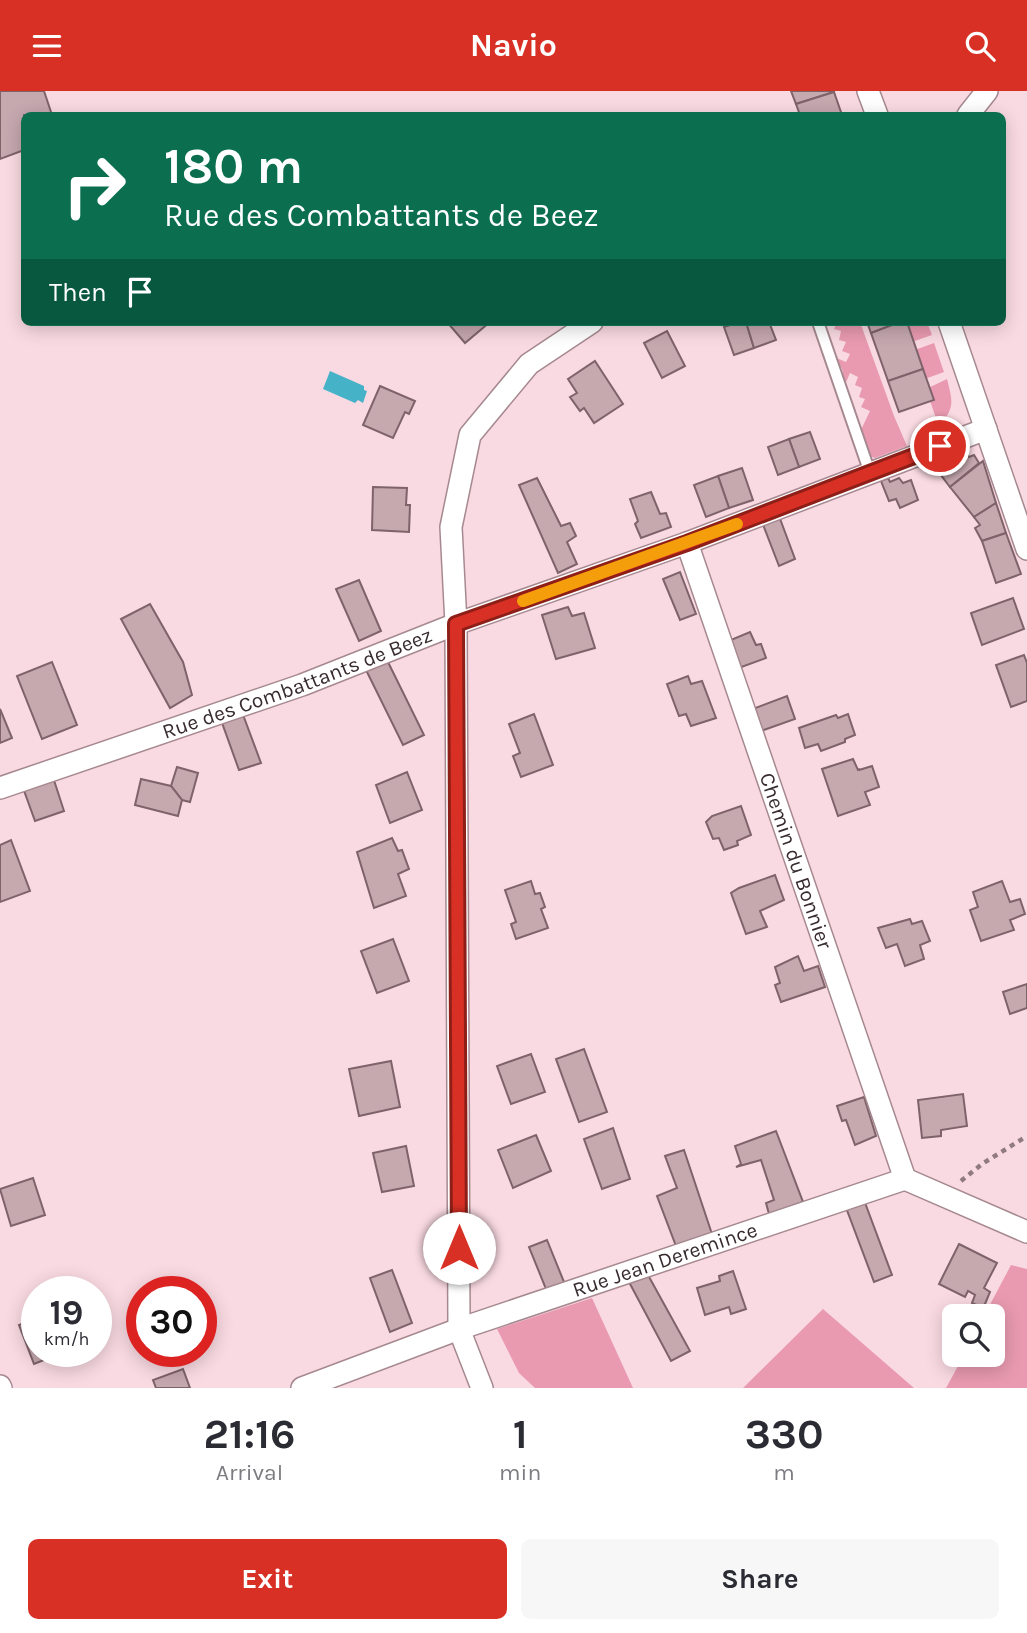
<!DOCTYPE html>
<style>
:root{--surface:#fff;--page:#f7f7f7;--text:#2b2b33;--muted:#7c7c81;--accent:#d93025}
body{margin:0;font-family:Karla,sans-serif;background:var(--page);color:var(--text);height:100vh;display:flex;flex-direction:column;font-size:26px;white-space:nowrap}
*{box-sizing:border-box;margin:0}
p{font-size:23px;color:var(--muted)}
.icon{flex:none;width:38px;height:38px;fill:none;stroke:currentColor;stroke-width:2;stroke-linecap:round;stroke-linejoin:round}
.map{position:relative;height:1297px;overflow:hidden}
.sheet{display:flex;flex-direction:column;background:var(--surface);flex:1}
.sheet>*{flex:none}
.top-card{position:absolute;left:21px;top:21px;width:985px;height:214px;border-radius:10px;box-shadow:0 4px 18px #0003;background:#0b6e4f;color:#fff;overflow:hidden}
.controls{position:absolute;left:942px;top:1213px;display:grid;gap:14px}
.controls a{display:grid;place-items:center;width:63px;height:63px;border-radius:10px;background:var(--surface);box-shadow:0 4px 18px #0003;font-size:35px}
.speed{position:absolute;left:21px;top:1185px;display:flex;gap:14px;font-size:35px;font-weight:700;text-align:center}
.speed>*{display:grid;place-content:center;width:91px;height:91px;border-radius:50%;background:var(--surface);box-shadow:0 4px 18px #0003;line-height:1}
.speed small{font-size:18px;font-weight:400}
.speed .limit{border:10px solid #d22;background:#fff;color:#111}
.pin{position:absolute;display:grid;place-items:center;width:60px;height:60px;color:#fff;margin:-30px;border:4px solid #fff;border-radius:50%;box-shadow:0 2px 7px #0007}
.me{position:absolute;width:77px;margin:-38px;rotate:0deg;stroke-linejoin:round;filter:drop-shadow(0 0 5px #0008)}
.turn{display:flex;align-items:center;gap:24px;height:147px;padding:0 28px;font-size:32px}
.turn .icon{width:91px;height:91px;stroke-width:2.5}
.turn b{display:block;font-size:49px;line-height:60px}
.then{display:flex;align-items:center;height:66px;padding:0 28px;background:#0003;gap:14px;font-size:26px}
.eta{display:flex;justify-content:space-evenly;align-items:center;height:119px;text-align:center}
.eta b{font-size:42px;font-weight:700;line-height:49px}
.cta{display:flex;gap:14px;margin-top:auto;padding:14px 28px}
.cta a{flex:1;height:80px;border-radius:10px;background:var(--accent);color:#fff;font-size:28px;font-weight:700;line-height:80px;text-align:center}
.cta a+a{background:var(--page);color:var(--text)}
header{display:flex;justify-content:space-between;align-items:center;height:91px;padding:0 28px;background:var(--accent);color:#fff;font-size:32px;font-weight:700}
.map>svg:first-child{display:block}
.green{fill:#e99ab0}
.water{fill:#45b2c8}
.building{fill:#c6a8af;stroke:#7e636a;stroke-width:2}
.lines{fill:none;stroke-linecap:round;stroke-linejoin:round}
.lane-casing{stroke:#a68990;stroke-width:14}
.street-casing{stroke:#a68990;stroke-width:24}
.path{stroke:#907b80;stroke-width:4.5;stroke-dasharray:5 5;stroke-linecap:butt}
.lane{stroke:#fff;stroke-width:10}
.street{stroke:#fff;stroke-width:21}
.route-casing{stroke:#8d1f18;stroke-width:18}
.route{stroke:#d93025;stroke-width:12}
.slow{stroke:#f59e0b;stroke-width:12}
.labels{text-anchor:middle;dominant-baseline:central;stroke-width:5;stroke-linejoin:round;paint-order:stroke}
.street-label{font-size:21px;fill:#372b2e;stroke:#fff}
</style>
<header><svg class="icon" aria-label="menu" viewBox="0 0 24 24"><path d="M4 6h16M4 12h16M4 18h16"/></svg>Navio<svg class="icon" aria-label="search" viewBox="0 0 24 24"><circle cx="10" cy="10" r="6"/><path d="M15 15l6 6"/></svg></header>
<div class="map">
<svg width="1027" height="1297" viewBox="0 0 1027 1297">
<rect width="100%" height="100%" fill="#fadae2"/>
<g class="green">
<path d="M837 231H860L894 325 907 355 875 367 866 364 859 343 870 320 861 316 865 308 859 306 862 297 855 294 858 286 850 282 843 298C841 290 845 282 841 276 838 271 832 269 829 264L846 271 850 263 842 260 846 251 839 249 841 240 834 238Z"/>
<polygon points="901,231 927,231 932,244 909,252"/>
<polygon points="934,252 944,281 922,289 912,260"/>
<path d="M947 288C953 312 955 316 939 336L926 298Z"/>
<polygon points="1011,1174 1027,1178 1027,1297 946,1297 964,1264 992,1264 992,1225 984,1225"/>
<polygon points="592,1207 633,1297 535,1297 519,1282 497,1238"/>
<polygon points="823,1218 914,1297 743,1297"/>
</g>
<polygon class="water" points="330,280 364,295 364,299 367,300 363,312 358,309 355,312 323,298"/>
<g class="building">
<polygon points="0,0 44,0 52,24 24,24 24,59 0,68"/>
<polygon points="791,0 834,0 834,1 796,13"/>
<polygon points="834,1 842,24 800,24 796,13"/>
<polygon points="447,231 490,231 465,252"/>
<polygon points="739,231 746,231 754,257 734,264 724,236"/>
<polygon points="746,231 769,231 776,249 754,257"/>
<polygon points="867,231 900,231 871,242"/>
<polygon points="900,231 907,231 923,278 888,290 871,242"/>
<polygon points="667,240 685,275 662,287 644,252"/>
<polygon points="595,270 623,313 594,332 584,317 580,320 570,306 577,302 568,288"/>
<polygon points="923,278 934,309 899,321 888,290"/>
<polygon points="380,295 415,310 409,323 405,321 393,347 363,334"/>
<polygon points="810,341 820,368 799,376 789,348"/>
<polygon points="789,348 799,376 778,384 768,356"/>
<polygon points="961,356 969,366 974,364 979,372 950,396 928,367 946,357 952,363"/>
<polygon points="983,370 996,412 974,426 950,396"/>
<polygon points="742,377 753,409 729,417 718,385"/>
<polygon points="718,385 729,417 706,426 694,394"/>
<polygon points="537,387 561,435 570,432 576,445 567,451 577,473 558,482 519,394"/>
<polygon points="888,387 890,391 899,387 903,392 911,389 918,409 900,417 896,408 889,410 881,390"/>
<polygon points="373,396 407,397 406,414 410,414 409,441 372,439"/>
<polygon points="651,401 660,423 666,422 671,436 641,447 635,433 638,430 630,408"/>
<polygon points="996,412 1006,442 982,450 975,437 980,434 974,426"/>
<polygon points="779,425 795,468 779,475 762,431"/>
<polygon points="1006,442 1021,483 996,492 982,450"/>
<polygon points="680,481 696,523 680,529 663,488"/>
<polygon points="359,489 381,540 359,550 336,498"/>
<polygon points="1013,507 1024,538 982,554 971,522"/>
<polygon points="150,513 183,571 192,604 170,617 121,528"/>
<polygon points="568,516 572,525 584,522 595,557 556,568 542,524"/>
<polygon points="750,541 756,554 761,553 766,567 736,578 726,551"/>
<polygon points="1024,564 1027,572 1027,610 1011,616 996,574"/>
<polygon points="387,569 424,644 403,654 366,579"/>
<polygon points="52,571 77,634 42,648 17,585"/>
<polygon points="688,585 691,593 702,590 716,627 691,635 686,623 679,625 667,593"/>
<polygon points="787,605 795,628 758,641 750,619"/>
<polygon points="0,618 12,647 0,652"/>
<polygon points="242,621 261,672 239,679 221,629"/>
<polygon points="534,623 553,674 521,686 513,665 520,662 509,633"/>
<polygon points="848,623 855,644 845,648 845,651 821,660 818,653 805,657 799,637 836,624 838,627"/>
<polygon points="853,668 858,679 860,678 859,679 872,675 879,696 865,701 870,714 838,725 822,678"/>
<polygon points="177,676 198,682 190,711 182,709 171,695"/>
<polygon points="407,681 422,719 390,732 376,694"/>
<polygon points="52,683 64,720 35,730 22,694"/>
<polygon points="141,688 171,695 182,709 178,725 135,714"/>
<polygon points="741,715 751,744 737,750 738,754 724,759 719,747 713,748 706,731 712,725"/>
<polygon points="392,747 398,760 402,759 409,778 398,783 406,805 374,817 357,761"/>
<polygon points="11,749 30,800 0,811 0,754"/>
<polygon points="775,784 784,809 760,820 767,836 746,843 731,802 739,797"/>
<polygon points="531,790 535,803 540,802 545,816 541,818 548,837 516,848 511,833 516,831 505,799"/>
<polygon points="1002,790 1010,811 1020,808 1025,823 1010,829 1014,839 981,850 970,819 978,816 973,801"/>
<polygon points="910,828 912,833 922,830 930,850 920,854 924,868 905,875 897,853 886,857 878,837"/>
<polygon points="393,848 409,890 377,902 361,860"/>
<polygon points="798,865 804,880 818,875 825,896 781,911 775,894 780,892 775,876"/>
<polygon points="1027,893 1027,917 1010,923 1003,901"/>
<polygon points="584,958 607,1021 579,1031 556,968"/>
<polygon points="531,963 545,1001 511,1013 497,975"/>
<polygon points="391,970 400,1016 359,1025 349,978"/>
<polygon points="963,1003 967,1035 941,1039 941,1045 922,1047 918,1009"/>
<polygon points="864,1006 876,1045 855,1054 846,1029 842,1030 837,1015"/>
<polygon points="613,1037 630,1088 602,1098 584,1048"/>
<polygon points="776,1040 803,1111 769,1123 766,1112 774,1109 761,1069 736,1076 741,1073 735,1055"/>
<polygon points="536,1044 551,1080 513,1097 498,1059"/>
<polygon points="406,1055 414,1095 382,1101 373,1062"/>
<polygon points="684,1059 712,1143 676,1155 657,1105 677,1097 665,1065"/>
<polygon points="33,1087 45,1124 11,1135 0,1098"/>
<polygon points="864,1109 892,1184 874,1191 845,1114"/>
<polygon points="547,1149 566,1196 548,1203 529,1156"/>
<polygon points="959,1153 997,1172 984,1197 990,1201 985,1213 981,1216 972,1212 975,1204 968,1200 965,1206 939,1193"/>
<polygon points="392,1179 412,1232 390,1241 370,1187"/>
<polygon points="733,1180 746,1218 731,1223 729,1216 705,1224 697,1197 720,1190 719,1185"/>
<polygon points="648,1184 690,1260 671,1270 629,1191"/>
<polygon points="37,1227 37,1260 67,1260 34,1273 19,1234"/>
<polygon points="183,1278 190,1297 156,1297 153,1289"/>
</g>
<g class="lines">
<g class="lane-casing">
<polyline id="lane" points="818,231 870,382"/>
</g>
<g class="street-casing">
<g id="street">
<polyline points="868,0 877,24"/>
<polyline points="968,24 987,0"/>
<polyline points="949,231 1027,458"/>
<path id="s1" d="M687 452 905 1088"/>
<path id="s2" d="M0 697 302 594 456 533 687 452 986 338"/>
<polyline points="0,1295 1,1297"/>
<path id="s3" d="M302 1297 459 1238 905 1088 1027 1141"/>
<polyline points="482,1297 459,1238 456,533 451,436 470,344 529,273 592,231"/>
</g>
</g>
<polyline class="path" points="961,1090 982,1073 1027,1045"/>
<use href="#lane" class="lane"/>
<use href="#street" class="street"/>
</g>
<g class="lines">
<g class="route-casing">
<polyline id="route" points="459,1157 456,533 687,452 940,355"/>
</g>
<use href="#route" class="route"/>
<polyline class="slow" points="523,510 737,433"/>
</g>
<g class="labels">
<g class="street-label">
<text stroke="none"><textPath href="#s2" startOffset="315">Rue des Combattants de Beez</textPath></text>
<text stroke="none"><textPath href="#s1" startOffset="336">Chemin du Bonnier</textPath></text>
<text stroke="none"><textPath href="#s3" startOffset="385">Rue Jean Deremince</textPath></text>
</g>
</g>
</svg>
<div class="controls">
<a><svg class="icon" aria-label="search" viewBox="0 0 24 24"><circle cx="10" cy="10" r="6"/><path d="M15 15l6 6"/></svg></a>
</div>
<div class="speed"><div>19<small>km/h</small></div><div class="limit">30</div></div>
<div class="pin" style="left:940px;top:355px;background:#d93025"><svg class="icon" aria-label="arrive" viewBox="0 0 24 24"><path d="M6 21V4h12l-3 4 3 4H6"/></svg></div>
<svg class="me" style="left:459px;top:1157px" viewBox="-20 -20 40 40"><circle r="19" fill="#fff"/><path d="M0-13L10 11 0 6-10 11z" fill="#d93025"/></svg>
<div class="top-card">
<div class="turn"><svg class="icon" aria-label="right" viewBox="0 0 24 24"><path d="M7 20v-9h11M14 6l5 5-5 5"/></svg><div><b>180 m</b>Rue des Combattants de Beez</div></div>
<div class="then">Then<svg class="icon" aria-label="arrive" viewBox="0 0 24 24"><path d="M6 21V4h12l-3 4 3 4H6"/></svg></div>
</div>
</div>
<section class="sheet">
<div class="eta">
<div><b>21:16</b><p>Arrival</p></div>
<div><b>1</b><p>min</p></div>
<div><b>330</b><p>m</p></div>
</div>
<div class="cta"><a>Exit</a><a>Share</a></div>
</section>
